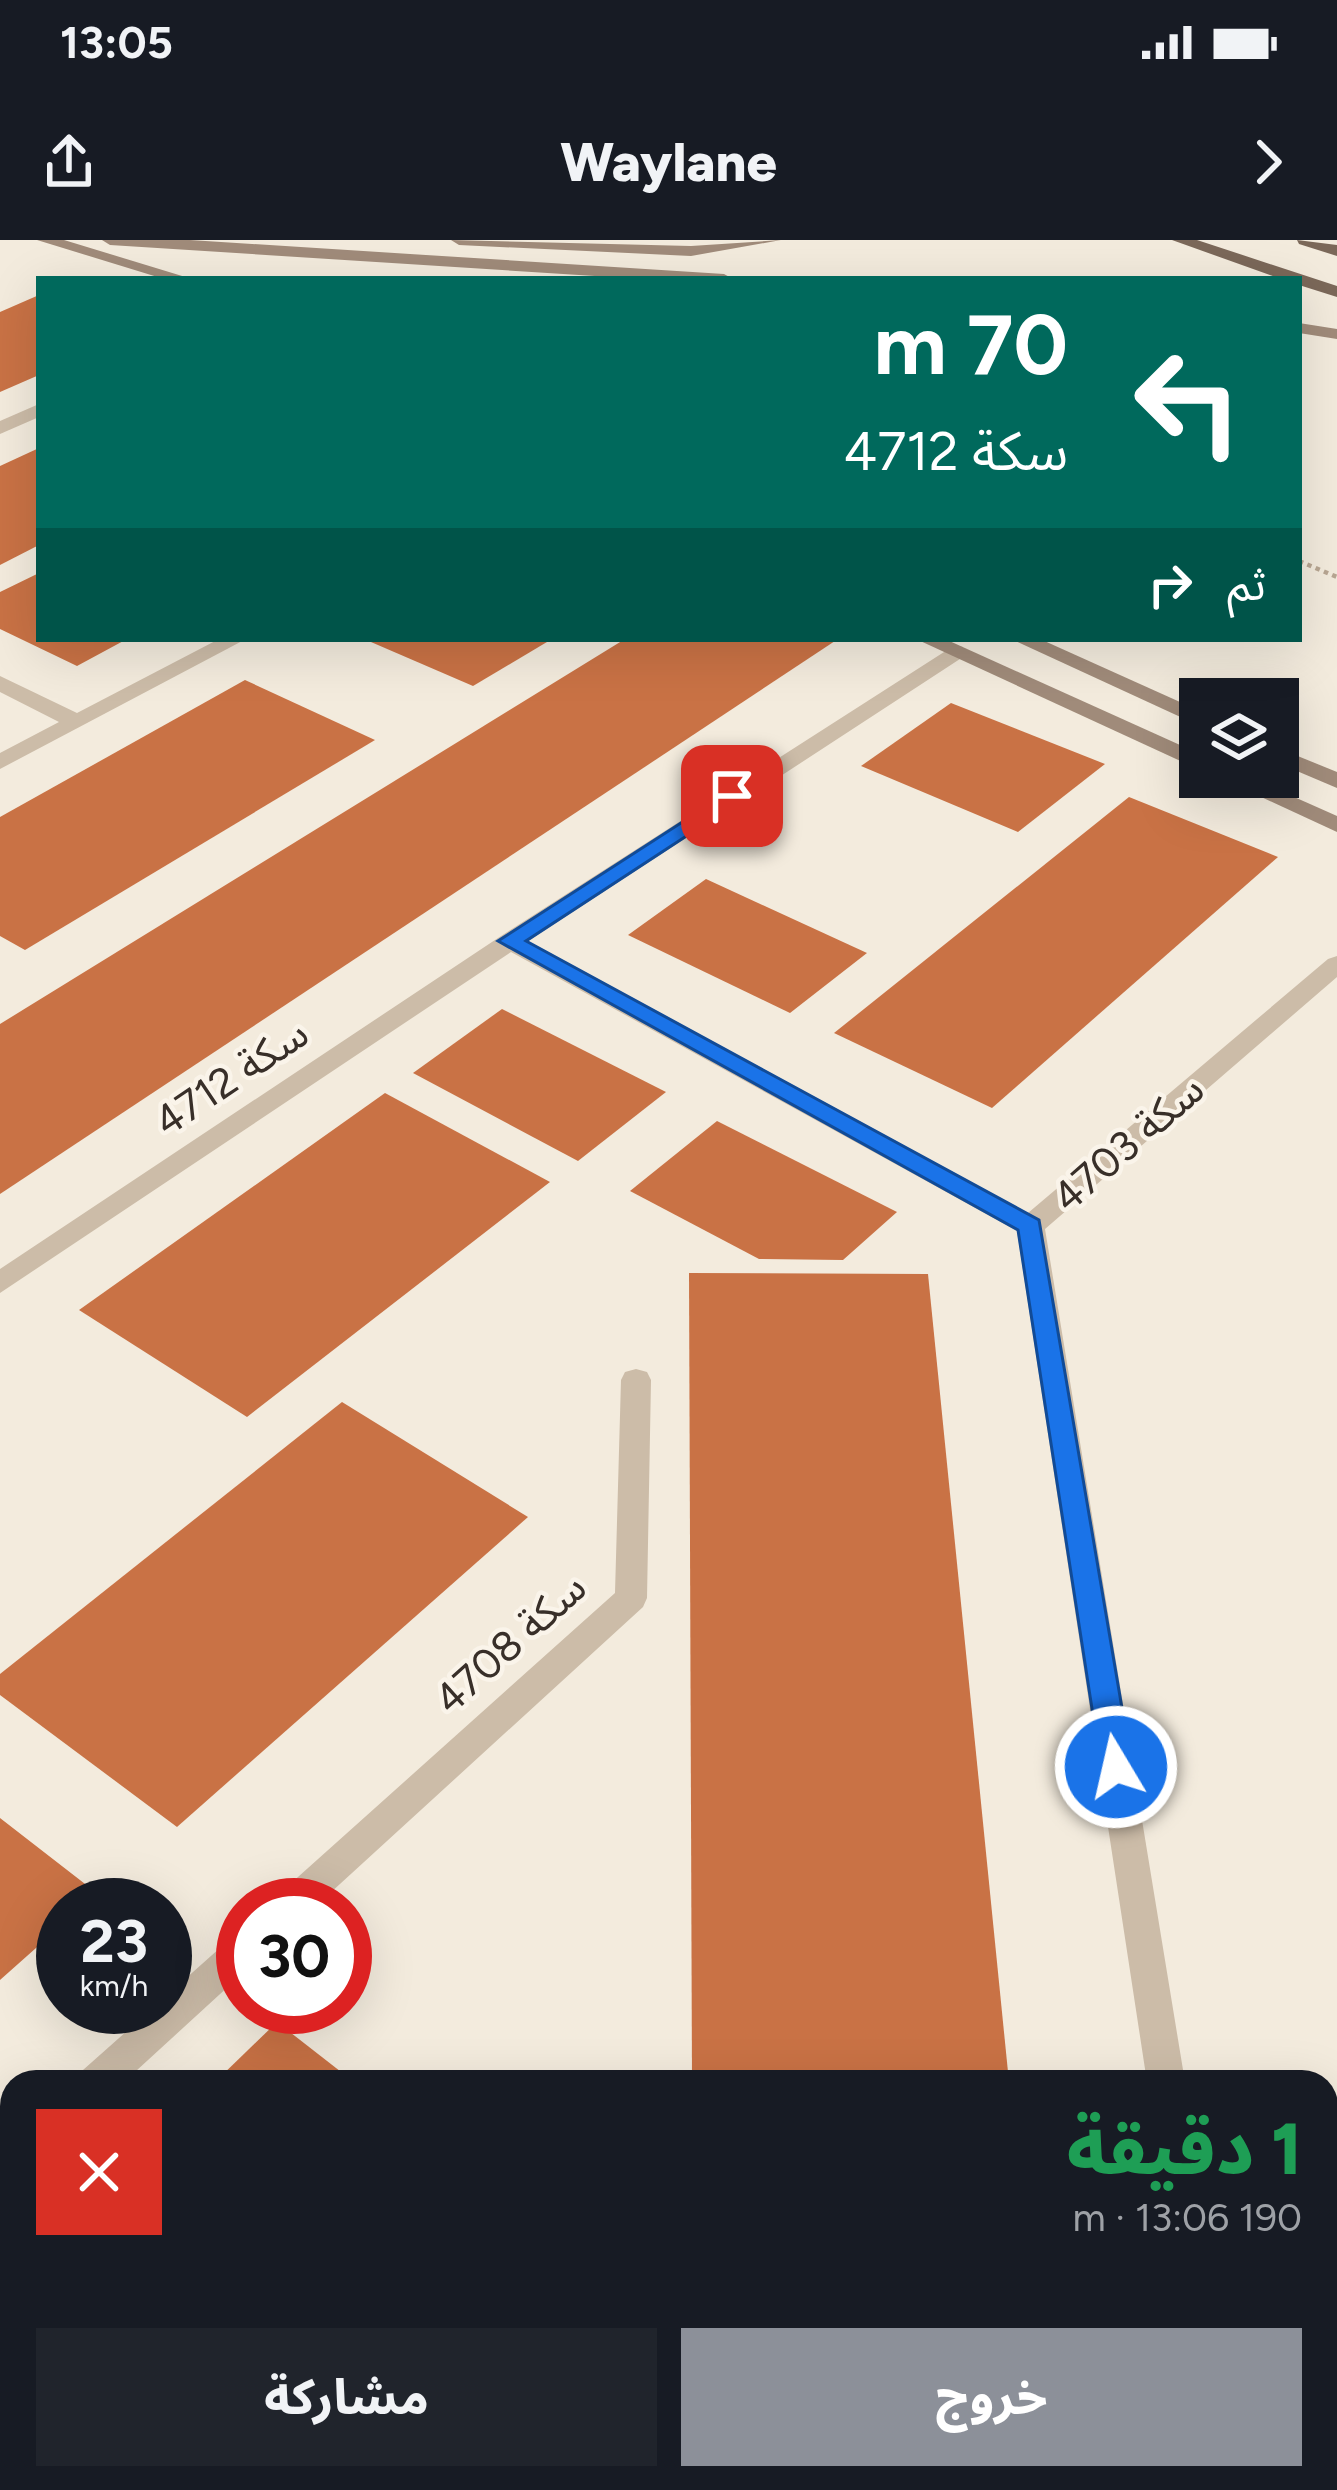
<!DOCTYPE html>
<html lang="ar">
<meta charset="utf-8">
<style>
:root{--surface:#171b24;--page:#20242c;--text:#f1f3f6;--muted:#9ea1a6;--accent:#8c9099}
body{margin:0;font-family:Figtree,"Noto Sans Arabic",sans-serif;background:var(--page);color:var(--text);direction:rtl;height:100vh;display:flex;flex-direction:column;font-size:45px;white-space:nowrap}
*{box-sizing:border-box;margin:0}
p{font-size:39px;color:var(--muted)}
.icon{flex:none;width:66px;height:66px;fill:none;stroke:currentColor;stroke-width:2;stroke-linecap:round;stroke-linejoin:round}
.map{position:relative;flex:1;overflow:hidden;direction:ltr}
.side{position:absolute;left:0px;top:1830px;width:1338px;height:420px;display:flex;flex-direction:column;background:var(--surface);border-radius:36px 36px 0 0;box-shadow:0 12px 48px #0002;direction:rtl}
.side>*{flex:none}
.guide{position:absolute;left:36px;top:36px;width:1266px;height:366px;border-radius:0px;box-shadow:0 12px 48px #0002;direction:rtl;background:#00695c;color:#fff;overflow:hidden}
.buttons{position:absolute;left:1179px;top:438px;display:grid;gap:24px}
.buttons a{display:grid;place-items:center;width:120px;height:120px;border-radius:0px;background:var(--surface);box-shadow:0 12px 48px #0002;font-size:60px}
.speed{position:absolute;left:36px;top:1638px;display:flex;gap:24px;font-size:60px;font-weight:700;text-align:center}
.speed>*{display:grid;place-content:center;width:156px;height:156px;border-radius:50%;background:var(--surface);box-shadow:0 12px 48px #0002;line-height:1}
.speed small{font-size:30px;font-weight:400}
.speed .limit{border:18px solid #d22;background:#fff;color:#111}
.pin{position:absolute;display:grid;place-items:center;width:102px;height:102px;color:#fff;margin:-51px;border-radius:24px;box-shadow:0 6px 18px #0006}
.me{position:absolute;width:132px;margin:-66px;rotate:351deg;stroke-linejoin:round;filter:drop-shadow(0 0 9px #0008)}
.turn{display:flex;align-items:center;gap:42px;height:252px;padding:0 36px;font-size:54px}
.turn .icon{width:156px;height:156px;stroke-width:2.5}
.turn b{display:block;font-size:84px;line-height:102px}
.then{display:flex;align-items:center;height:114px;padding:0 36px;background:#0003;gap:24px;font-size:45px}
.round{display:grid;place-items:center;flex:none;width:126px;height:126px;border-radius:0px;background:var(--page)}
.summary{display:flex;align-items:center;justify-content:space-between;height:204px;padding:0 36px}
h1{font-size:72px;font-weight:800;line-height:90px;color:#1e9e55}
.primary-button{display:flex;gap:24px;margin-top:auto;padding:24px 36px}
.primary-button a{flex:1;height:138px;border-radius:0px;background:var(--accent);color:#fff;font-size:48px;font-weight:800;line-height:138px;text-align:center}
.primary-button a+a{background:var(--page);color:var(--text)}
.status{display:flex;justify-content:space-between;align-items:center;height:84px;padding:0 60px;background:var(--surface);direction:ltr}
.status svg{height:33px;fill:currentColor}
header{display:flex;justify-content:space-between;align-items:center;height:156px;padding:0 36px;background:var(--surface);font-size:54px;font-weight:800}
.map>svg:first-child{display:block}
.building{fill:#c97245}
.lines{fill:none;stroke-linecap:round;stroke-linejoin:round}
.path{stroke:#b8a692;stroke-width:4.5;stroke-dasharray:4.5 4.5;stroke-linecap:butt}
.street{fill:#ccbca8;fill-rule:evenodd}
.secondary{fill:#a08b7a;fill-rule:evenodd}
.primary{fill:#7b6859;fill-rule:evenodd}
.route{fill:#1a73e8;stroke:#114b97;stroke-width:3}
.labels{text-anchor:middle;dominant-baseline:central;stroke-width:9;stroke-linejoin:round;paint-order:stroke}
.street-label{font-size:42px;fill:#382f29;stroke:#faf4ea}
</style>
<div class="status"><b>13:05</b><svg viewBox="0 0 49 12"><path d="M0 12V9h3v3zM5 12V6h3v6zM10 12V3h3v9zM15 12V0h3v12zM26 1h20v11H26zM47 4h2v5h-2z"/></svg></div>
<header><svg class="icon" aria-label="forward" viewBox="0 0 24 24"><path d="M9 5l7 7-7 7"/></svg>Waylane<svg class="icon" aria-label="share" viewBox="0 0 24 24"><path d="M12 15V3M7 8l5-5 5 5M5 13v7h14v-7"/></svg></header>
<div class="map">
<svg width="1337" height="2250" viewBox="0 0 1337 2250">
<rect width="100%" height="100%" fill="#f3ebdd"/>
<g class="building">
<polygon points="39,55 39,135 0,152 0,72"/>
<polygon points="39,208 39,305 0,325 0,226"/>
<polygon points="39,333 39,399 127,399 77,426 0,389 0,352"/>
<polygon points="364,399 552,399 473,446"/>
<polygon points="625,399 838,399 0,954 0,784"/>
<polygon points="245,440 375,500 25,710 0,696 0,577"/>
<polygon points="951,463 1105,524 1018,592 861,526"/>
<polygon points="1129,557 1278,617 992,868 834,793"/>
<polygon points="706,639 867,713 790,773 628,695"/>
<polygon points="502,769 666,852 578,921 413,833"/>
<polygon points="385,853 550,942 247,1177 79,1070"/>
<polygon points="717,881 897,972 843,1020 759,1019 630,951"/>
<polygon points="689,1033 928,1034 1009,1842 692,1842"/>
<polygon points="342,1162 528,1277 177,1587 0,1455 0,1434"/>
<polygon points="0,1578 98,1654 85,1665 63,1665 63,1684 0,1740"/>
<polygon points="277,1782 354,1842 215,1842"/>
<polygon points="12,2039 12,2238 254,2238 243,2250 0,2250 0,2051"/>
<polygon points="377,2238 826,2238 817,2250 367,2250"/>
</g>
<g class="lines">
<polyline class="path" points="1299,321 1337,337"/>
<g class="street">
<polygon points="39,164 39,177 0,194 0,181"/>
<polygon points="219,399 246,399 0,529 0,513 59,482 0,452 0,436 77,473"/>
<polygon points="955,405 963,407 963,417 528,701 1028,973 1328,719 1337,716 1337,737 1045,989 1185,1842 1147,1842 1017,991 511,712 0,1053 0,1029 501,696"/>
<polygon points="636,1129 647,1132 651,1140 647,1358 643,1367 317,1665 274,1665 279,1654 615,1353 621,1140 625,1132"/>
<polygon points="243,1694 243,1733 124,1842 78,1842 83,1830 154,1767 165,1767 165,1757 230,1699"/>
<polygon points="12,1901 12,1944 0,1948 0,1905"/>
<polygon points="1326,2157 1337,2161 1337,2208 1326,2204"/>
<polygon points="1063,2238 1110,2238 1106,2250 1058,2250"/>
</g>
<g class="secondary">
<polygon points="37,0 64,0 192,39 164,39"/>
<polygon points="102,0 190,0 724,34 733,39 642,39 110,5"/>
<polygon points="451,0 691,6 781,0 691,16 459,5"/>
<polygon points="1299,83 1337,89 1337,99 1299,93"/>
<polygon points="916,399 945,399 1200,514 1200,530"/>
<polygon points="1011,399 1040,399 1200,471 1200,486"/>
<polygon points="1278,508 1337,532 1337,548 1278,523"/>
<polygon points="1218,537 1249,537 1337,576 1337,592"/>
</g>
<g class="primary">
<polygon points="1172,0 1197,0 1337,46 1337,57 1299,45 1299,39 1281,39"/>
<polygon points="1297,0 1337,5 1337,16 1299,4"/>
</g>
</g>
<polygon class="route" points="732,550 740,552 740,561 526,701 1039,980 1132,1527 1127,1536 1116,1540 1105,1536 1101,1527 1018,990 498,701"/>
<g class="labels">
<g class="street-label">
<text transform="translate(231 837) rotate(-34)">سكة 4712</text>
<text transform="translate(1128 903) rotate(-41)">4703 سكة</text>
<text transform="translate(510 1403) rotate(-42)">سكة 4708</text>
</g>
</g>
</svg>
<div class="buttons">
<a><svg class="icon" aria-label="layers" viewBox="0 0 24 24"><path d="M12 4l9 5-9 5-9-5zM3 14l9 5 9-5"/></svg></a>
</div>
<div class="speed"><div>23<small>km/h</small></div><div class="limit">30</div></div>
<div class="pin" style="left:732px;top:556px;background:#d93025"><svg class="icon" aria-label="arrive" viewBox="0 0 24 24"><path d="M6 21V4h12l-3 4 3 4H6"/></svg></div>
<svg class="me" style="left:1116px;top:1527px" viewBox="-20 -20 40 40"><circle r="17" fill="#1a73e8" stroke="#fff" stroke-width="3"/><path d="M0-11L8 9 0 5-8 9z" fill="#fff"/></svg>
<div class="guide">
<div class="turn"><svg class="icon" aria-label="left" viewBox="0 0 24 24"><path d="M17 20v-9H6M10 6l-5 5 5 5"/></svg><div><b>70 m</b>سكة 4712</div></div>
<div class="then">ثم<svg class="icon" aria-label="right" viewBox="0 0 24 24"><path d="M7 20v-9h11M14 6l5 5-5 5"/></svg></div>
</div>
<section class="side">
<div class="summary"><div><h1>1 دقيقة</h1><p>190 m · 13:06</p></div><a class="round" style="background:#d93025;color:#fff"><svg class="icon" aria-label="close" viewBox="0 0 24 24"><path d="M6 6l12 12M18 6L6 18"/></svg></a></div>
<div class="primary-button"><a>خروج</a><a>مشاركة</a></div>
</section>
</div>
